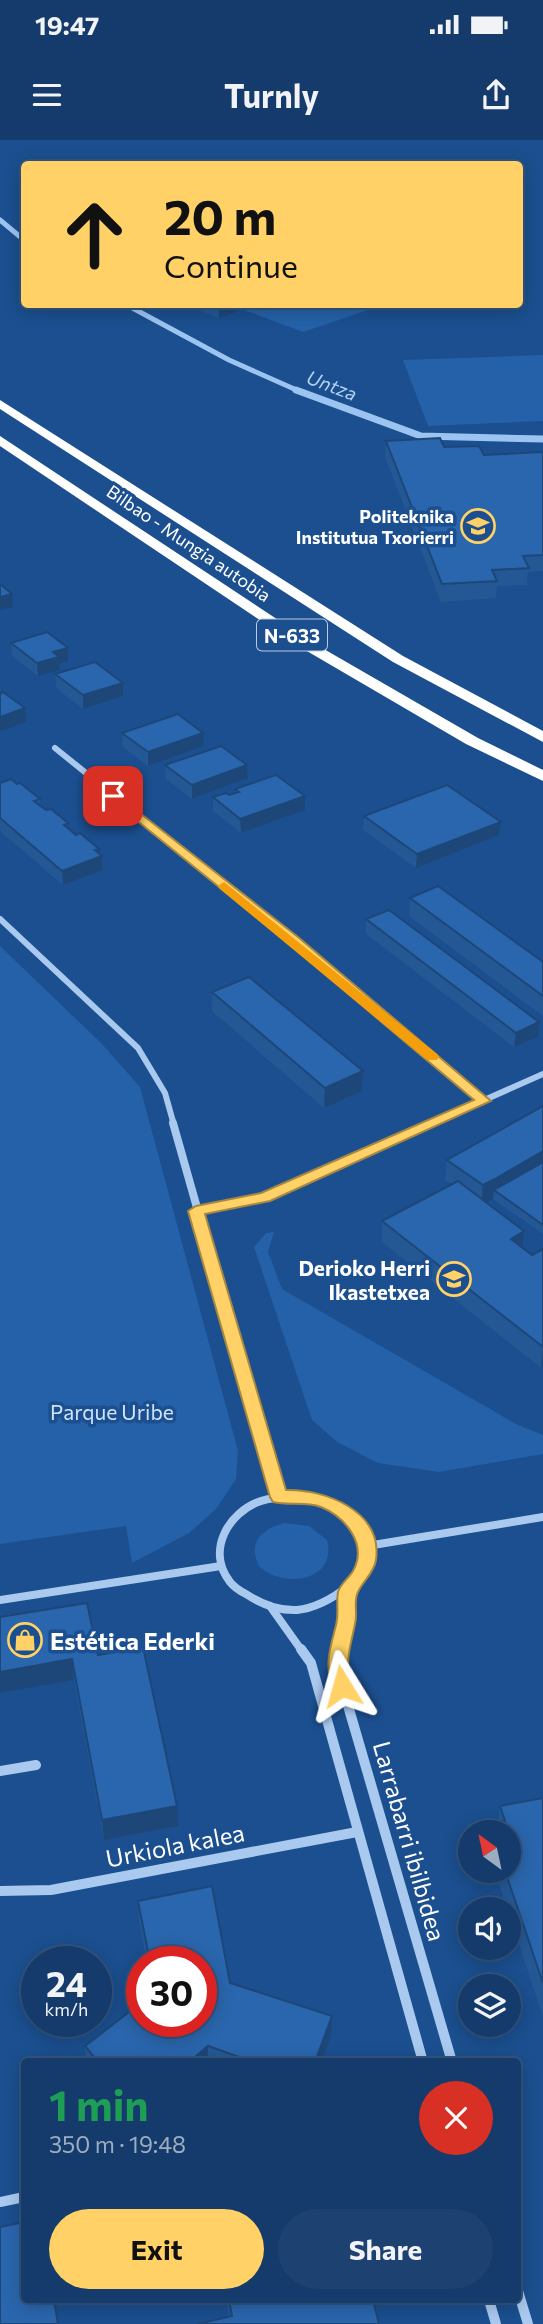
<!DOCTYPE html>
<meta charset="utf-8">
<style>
:root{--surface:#143b6b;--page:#1d4271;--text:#f1f3f6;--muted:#9dadc1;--line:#33557e;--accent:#ffd166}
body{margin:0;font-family:Commissioner,sans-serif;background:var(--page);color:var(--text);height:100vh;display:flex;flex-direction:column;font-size:26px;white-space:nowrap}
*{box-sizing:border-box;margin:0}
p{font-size:23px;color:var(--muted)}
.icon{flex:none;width:38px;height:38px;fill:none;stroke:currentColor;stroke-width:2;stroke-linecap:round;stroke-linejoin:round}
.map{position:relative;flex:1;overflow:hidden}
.drawer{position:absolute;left:21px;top:1918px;width:500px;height:245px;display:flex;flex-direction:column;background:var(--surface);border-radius:7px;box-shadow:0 4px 18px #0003,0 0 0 2px var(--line)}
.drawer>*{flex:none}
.top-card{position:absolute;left:21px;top:21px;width:502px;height:147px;border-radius:7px;box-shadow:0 4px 18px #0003,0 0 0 2px var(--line);background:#ffd166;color:#111;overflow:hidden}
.needle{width:46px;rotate:327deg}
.tools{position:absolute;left:458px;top:1680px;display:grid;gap:14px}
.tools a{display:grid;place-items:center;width:63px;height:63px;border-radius:50%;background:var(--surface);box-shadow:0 4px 18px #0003,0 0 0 2px var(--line);font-size:35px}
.speed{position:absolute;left:21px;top:1806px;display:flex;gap:14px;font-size:35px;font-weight:700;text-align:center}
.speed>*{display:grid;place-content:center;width:91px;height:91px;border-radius:50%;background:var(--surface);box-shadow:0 4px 18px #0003,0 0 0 2px var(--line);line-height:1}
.speed small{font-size:18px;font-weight:400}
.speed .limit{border:10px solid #d22;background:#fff;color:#111}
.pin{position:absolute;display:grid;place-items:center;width:60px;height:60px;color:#fff;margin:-30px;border-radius:14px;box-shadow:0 4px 10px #0006}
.me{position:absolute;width:77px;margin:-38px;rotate:352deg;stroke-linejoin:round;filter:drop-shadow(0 0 5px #0008)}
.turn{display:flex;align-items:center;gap:24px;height:147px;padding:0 28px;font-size:32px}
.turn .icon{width:91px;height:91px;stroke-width:2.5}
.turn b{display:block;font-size:49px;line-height:60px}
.round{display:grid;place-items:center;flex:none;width:74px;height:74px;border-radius:37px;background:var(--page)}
.headline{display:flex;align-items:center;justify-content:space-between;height:119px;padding:0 28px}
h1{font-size:42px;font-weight:700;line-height:52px;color:#1e9e55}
.action{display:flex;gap:14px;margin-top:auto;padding:14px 28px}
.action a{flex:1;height:80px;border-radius:42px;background:var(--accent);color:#111;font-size:28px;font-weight:700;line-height:80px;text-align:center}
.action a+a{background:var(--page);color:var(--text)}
.status{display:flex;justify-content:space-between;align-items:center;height:49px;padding:0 35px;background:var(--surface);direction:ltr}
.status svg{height:19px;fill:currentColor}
header{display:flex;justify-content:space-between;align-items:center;height:91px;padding:0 28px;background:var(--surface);font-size:32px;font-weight:700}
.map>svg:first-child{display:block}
.green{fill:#2461a8}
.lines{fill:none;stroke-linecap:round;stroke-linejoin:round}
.stream-far1{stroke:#9cc4f0;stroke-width:5}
.stream{stroke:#9cc4f0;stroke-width:7}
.street-far2{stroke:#a9c9ee;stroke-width:6}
.street-far1{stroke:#a9c9ee;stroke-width:8}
.street{stroke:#a9c9ee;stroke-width:10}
.highway{fill:#fff;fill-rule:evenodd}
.wall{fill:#245895}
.shaded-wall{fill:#1d4779}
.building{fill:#2a66ad;stroke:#1d4779;stroke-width:2}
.route{fill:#ffd166;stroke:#a68842;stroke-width:2}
.slow{fill:#f59e0b}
.labels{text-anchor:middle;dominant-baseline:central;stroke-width:7;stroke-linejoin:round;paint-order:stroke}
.far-poi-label{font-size:18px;font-weight:bold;fill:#fff;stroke:#1b4f8f;text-anchor:end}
.far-street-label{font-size:18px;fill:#fff;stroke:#1b4f8f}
.far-water-label{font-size:19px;font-style:italic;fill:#b5d3f5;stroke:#1b4f8f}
.shield{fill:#1b4f8f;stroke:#bbcadd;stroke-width:2}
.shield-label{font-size:19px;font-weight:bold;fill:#fff}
.poi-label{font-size:21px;font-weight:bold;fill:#fff;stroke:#1b4f8f;text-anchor:end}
.park-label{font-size:21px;fill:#cfe3fa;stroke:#1b4f8f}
.near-poi-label{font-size:24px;font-weight:bold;fill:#fff;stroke:#1b4f8f;text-anchor:start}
.near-street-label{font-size:24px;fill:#fff;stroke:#1b4f8f}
</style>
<div class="status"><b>19:47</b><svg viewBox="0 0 49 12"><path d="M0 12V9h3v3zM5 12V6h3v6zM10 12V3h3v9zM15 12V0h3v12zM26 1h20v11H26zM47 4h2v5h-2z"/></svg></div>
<header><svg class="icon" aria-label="menu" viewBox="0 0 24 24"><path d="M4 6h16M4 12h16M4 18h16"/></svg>Turnly<svg class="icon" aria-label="share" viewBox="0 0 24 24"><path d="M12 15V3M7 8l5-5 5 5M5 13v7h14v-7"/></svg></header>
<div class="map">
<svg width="543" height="2184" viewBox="0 0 543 2184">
<rect width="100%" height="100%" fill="#1b4f8f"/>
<g class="green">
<polygon points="231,165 383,165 303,192"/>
<polygon points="543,215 543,281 428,286 403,220"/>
<polygon points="0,806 102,904 140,947 238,1311 236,1339 216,1369 189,1393 132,1423 126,1386 0,1404"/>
<polygon points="274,1092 268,1112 282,1149 516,1284 543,1295 543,1314 439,1332 378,1323 337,1302 312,1280 254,1107 266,1093"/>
<path d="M284 1383 309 1386 327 1400C338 1442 282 1449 259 1426 247 1402 262 1389 284 1383Z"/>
</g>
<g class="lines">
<g class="stream-far1">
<polyline points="0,80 24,100"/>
<polyline points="125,164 229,220 301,252"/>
</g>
<polyline class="stream" points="296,250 421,296 543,299"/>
<g class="street-far2">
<polyline points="55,608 293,800 484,961"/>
<polyline points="0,779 138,908 165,953 174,985"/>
<polyline points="428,985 543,934"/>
</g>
<g class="street-far1">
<polyline points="173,983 279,1357"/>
<polyline points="196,1071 265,1057 432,983"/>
<path d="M304 1356C317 1362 338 1366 348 1376 353 1381 362 1391 365 1397 379 1434 327 1467 297 1470 278 1471 261 1464 246 1454 240 1451 234 1447 230 1442 206 1411 228 1372 261 1361 275 1356 290 1357 304 1356Z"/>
<polyline points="367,1406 543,1377"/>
<polyline points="0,1460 221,1426"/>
<polyline points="270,1466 302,1511"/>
<polyline points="338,1511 346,1483 348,1451"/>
</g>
<g class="street">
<polyline points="301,1509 311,1523 423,1922"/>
<polyline points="338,1509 337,1528 452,1922"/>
<polyline points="0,1631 36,1625"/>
<polyline points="0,1751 51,1750 357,1692"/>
<polyline points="0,2062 24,2057"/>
<polyline points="518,2151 528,2184"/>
<polyline points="489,2160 496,2184"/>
</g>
<g class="highway">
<polygon points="0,260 403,516 543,591 543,602 393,522 0,269"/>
<polygon points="0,296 310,501 478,598 543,630 543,641 466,604 300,507 0,306"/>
</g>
</g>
<g class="wall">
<polygon points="185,164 239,164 239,171 219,178"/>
<polygon points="386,301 444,307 484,315 543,312 543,431 528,432 527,445 497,446 496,458 441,462 385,317"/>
<polygon points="11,503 68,508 68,521 59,524 60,530 38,536 12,516"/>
<polygon points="55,534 123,556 83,569 56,548"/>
<polygon points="122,593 204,606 148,626 123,607"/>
<polygon points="165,625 247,625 248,638 192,659 166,639"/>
<polygon points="0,643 17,644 40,659 40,666 76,695 99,709 99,714 102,716 103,730 63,745 0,691"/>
<polygon points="235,649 305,670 241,693 213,671 213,657 229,655 235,653"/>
<polygon points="364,676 501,682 499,695 416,728 363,690"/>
<polygon points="410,758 543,822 543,876 409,776"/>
<polygon points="366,779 538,897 514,907 366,794"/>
<polygon points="212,852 363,931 362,951 324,968 212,871"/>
<polygon points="543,966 543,1094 493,1059 486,1062 524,1091 522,1108 532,1115 543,1109 543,1226 541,1228 382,1102 382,1081 452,1044 445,1040 447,1020"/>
<polygon points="98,1515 178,1686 104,1700 74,1540 0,1553"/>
<polygon points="543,1658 543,1876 509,1775 509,1769 507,1769 495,1731 509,1731 509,1692 489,1692 489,1684 498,1683 500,1666"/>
<polygon points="138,1761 230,1843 332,1876 331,1896 321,1922 86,1922 85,1906 201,1822 147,1822 139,1781"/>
<polygon points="226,2160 373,2160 229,2177"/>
</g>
<g class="shaded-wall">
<polygon points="227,164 239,164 239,171 219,178 219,167"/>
<polygon points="12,454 13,467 0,470 0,457"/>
<polygon points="68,508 68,521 59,524 60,530 38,536 37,523 53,512"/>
<polygon points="123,543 123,556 83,569 83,555"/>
<polygon points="25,568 26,582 0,591 0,577"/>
<polygon points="203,593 204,606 148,626 148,612"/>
<polygon points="247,625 248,638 192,659 192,645"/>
<polygon points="305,656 305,670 241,693 240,679"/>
<polygon points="501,682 499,695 416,728 417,714"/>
<polygon points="99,709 100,717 102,716 103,730 63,745 62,731"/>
<polygon points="539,882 538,897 514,907 516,893"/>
<polygon points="363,931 362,951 324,968 325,948"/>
<polygon points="543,1011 543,1030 494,1050 493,1059 481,1065 483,1045"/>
<polygon points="524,1091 522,1111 511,1099"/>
<polygon points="543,1208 543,1226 541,1228"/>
<polygon points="72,1519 74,1540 0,1553 0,1532"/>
<polygon points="177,1666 178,1686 104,1700 102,1680"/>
<polygon points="332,1876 331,1896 321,1922 315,1922"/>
<polygon points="208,1906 208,1922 189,1922"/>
</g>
<g class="building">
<polygon points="213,164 227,164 219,167"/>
<polygon points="440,298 444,307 479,306 484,315 543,312 543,415 523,416 529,428 492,430 497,441 442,444 386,301"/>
<polygon points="0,444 12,454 0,457"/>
<polygon points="47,492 68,508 53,512 59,517 37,523 11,503"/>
<polygon points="95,522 123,543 83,555 55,534"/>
<polygon points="3,552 25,568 0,577 0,554"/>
<polygon points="178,574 203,593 148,612 122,593"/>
<polygon points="221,606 247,625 192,645 165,625"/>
<polygon points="276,635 305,656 240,679 213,657 226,653 229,655 239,652 235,649"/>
<polygon points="11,639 17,644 20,643 40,659 34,661 46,670 51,669 68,683 64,685 76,695 80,693 99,709 95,710 102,716 62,731 0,678 0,643"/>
<polygon points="447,645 501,682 417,714 364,676"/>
<polygon points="438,746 543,822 543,856 410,758"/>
<polygon points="389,770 539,882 516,893 366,779"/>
<polygon points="249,837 363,931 325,948 212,852"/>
<polygon points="543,966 543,1011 495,1039 483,1045 447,1020"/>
<polygon points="543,1022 543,1085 494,1050"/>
<polygon points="458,1041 524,1091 511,1099 532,1115 543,1109 543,1207 382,1081"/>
<polygon points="87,1463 98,1515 143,1507 177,1666 102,1680 72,1519 0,1532 0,1477"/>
<polygon points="543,1658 543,1843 505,1731 509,1731 509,1692 492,1692 489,1684 505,1681 500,1666"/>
<polygon points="212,1746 230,1843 332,1876 315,1922 253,1922 208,1906 189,1922 98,1922 85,1906 142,1862 142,1881 201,1881 201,1822 150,1822 138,1761"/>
<polygon points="24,2082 24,2160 54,2160 58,2184 0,2184 0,2087"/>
<polygon points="229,2160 373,2160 379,2184 198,2184 232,2176"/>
</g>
<path class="route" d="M113 652 298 797 491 961 270 1061 205 1074 286 1350C325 1349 383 1371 376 1420 374 1433 363 1441 358 1452 353 1461 358 1474 355 1484 350 1510 344 1519 352 1546L349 1552 342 1554 335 1552C323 1527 330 1509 336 1485 339 1474 336 1463 338 1452 340 1444 349 1438 353 1431 368 1404 345 1377 321 1367 305 1361 289 1366 273 1362L270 1357 188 1071 196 1066 261 1053 474 960 288 803 109 658 107 656Z"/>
<polygon class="slow" points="224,742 437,914 439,917 437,920 427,920 220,749 218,746"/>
<defs>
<g id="school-ring" transform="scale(1.75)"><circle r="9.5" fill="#1b4f8f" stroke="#ffd166" stroke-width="1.5"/><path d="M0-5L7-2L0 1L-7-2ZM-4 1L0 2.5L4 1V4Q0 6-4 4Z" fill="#ffd166"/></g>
<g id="shop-ring" transform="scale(1.75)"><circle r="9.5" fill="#1b4f8f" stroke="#ffd166" stroke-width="1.5"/><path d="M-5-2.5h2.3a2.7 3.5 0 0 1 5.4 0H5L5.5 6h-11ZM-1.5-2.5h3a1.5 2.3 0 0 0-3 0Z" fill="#ffd166"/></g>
</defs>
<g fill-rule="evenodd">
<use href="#school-ring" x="478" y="386"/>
<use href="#school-ring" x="454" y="1139"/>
<use href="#shop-ring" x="25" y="1500"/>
</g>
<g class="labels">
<g class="far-poi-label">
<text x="454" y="376">Politeknika<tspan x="454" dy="21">Institutua Txorierri</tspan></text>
</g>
<g class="far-street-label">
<text transform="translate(189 403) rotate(34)">Bilbao - Mungia autobia</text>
</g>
<g class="far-water-label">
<text transform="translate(332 245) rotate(21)">Untza</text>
</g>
<rect class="shield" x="257" y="479.5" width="70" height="31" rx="5"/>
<g class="shield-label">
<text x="292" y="495">N-633</text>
</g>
<g class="poi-label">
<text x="430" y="1127">Derioko Herri<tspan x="430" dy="24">Ikastetxea</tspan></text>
</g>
<g class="park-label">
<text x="112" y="1271">Parque Uribe</text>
</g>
<g class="near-poi-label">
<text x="50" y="1500">Estética Ederki</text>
</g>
<g class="near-street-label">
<text transform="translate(410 1701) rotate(74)">Larrabarri ibilbidea</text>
<text transform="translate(175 1705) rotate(-11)">Urkiola kalea</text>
</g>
</g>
</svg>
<div class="tools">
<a><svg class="needle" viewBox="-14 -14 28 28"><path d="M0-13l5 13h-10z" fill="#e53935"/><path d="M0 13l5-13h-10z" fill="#9dadc1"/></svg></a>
<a><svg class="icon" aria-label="sound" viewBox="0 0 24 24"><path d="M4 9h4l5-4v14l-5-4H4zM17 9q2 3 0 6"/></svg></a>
<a><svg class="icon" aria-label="layers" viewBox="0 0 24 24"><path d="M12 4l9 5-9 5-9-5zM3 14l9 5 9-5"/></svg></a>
</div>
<div class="speed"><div>24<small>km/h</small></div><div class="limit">30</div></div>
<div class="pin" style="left:113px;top:656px;background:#d93025"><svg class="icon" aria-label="arrive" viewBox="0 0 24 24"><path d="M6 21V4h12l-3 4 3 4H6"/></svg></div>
<svg class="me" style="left:342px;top:1546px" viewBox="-20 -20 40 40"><path d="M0-17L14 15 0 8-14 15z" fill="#ffd166" stroke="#fff" stroke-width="4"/></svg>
<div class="top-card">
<div class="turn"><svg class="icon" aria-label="ahead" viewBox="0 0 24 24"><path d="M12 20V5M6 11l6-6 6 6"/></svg><div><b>20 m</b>Continue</div></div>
</div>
<section class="drawer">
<div class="headline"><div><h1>1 min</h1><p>350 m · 19:48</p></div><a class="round" style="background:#d93025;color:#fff"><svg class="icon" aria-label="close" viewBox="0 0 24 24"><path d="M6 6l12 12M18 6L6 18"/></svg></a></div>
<div class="action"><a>Exit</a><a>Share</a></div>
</section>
</div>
